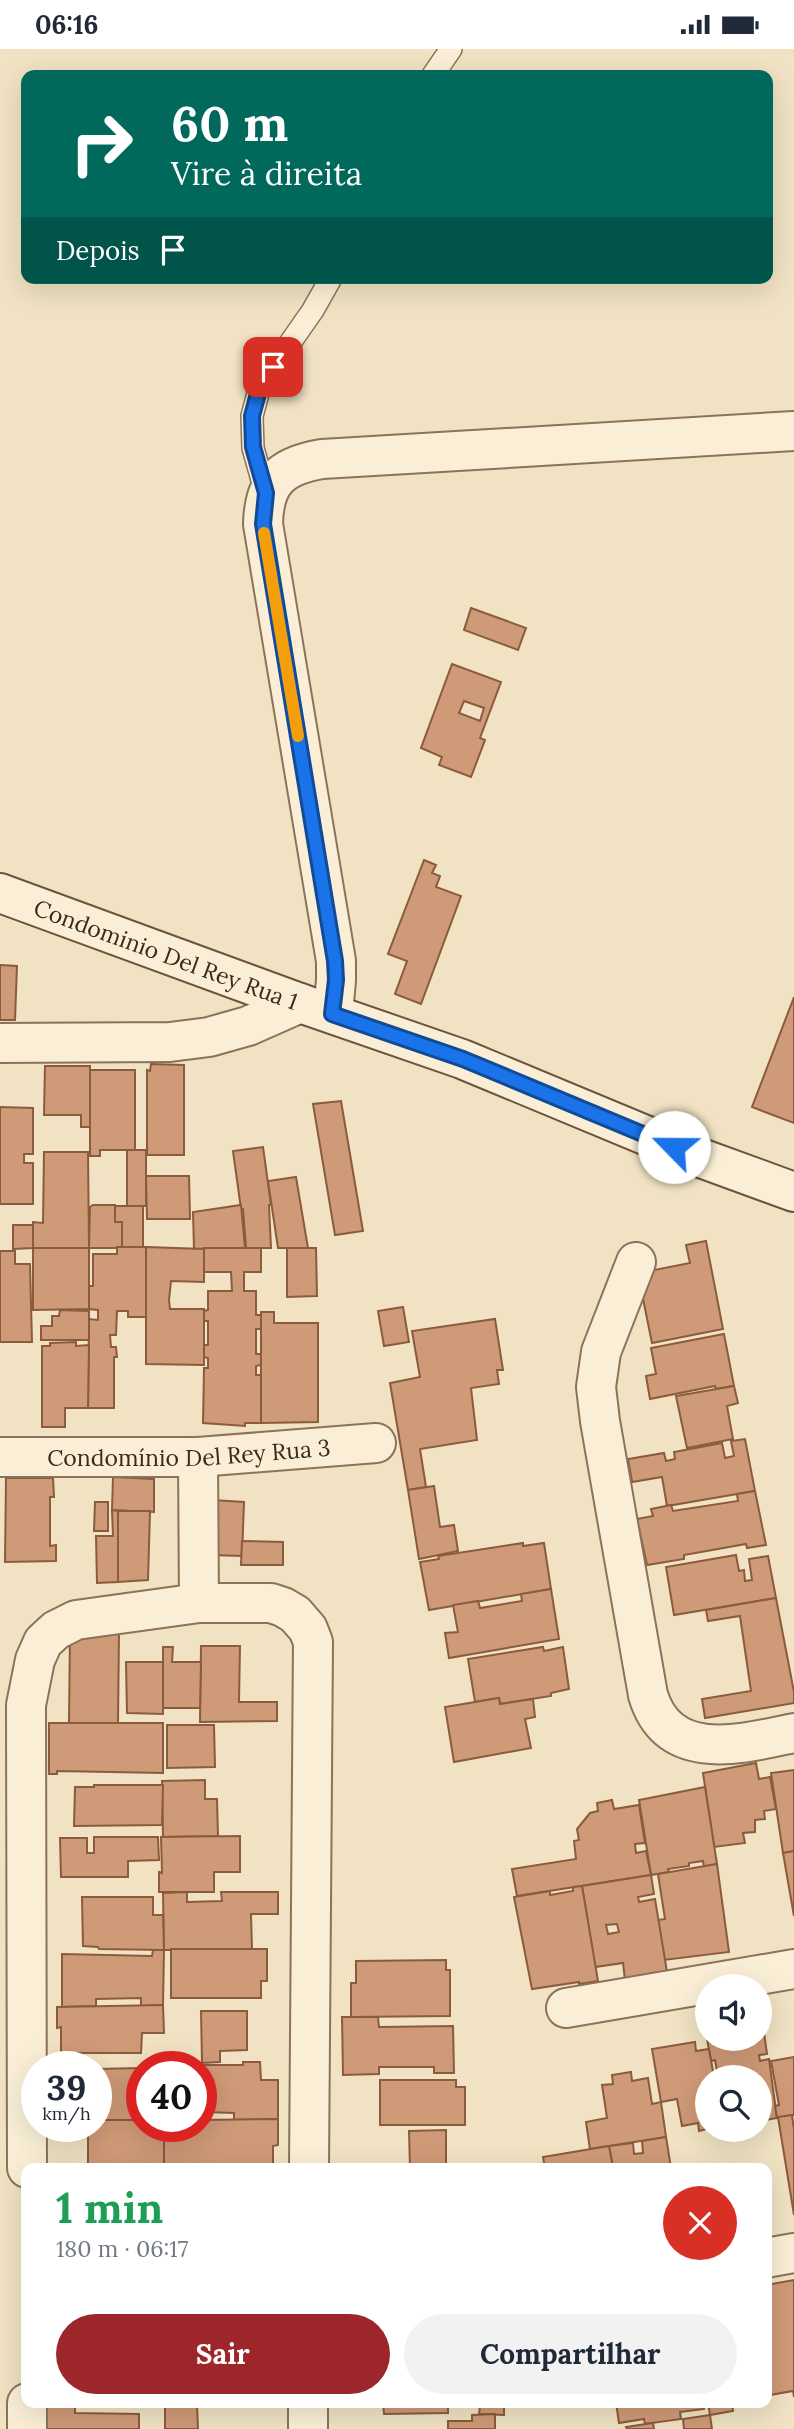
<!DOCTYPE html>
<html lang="pt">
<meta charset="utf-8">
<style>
:root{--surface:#fff;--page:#f2f2f3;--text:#1f2937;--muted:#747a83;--accent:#9c2629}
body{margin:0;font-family:Lora,serif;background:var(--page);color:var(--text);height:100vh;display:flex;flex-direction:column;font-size:26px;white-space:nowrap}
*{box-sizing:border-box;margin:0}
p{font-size:23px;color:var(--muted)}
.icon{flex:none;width:38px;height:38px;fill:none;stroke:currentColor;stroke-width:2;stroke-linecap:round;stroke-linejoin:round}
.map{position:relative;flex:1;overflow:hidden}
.details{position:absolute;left:21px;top:2114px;width:751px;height:245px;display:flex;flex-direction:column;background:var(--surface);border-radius:14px;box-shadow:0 7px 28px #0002}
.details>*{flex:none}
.banner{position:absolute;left:21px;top:21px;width:752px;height:214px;border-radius:14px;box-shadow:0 7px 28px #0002;background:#00695c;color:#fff;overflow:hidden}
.buttons{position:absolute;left:695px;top:1925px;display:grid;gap:14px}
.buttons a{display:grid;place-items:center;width:77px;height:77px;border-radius:50%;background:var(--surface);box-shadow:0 7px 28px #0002;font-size:35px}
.speed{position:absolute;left:21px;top:2002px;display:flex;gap:14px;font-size:35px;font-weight:700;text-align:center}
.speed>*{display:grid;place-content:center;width:91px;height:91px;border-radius:50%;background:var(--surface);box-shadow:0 7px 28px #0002;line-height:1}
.speed small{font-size:18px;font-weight:400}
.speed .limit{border:10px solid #d22;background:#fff;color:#111}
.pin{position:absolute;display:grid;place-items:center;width:60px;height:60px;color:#fff;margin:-30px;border-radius:14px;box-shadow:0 4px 10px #0006}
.me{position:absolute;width:77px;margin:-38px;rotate:293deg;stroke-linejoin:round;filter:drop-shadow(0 0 5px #0008)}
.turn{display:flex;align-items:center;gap:24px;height:147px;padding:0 35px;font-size:32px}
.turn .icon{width:91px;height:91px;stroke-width:2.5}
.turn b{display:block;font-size:49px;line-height:60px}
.then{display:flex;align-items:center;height:66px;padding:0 35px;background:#0003;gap:14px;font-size:26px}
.round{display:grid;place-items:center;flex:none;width:74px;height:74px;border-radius:37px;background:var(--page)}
.overview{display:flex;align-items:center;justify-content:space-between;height:119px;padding:0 35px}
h1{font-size:42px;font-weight:700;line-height:52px;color:#1e9e55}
.primary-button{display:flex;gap:14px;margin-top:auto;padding:14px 35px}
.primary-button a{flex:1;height:80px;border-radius:42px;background:var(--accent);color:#fff;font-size:28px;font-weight:700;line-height:80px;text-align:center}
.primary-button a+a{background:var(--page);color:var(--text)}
.status{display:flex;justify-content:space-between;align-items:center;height:49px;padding:0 35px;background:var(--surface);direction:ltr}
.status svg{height:19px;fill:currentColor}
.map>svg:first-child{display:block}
.building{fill:#cf9a77;stroke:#8b5b3d;stroke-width:2;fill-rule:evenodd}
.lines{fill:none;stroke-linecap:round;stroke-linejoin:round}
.lane-casing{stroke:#8b7359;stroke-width:24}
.street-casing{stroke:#8b7359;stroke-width:42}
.secondary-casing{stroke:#6c543c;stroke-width:42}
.lane{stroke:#faefd6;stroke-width:21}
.street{stroke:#faefd6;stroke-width:38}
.secondary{stroke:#faefd6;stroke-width:38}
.route-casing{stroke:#114b97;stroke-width:18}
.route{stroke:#1a73e8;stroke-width:12}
.slow{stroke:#f59e0b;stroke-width:12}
.labels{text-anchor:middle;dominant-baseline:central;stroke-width:7;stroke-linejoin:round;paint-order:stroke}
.street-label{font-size:23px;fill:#3a2b1d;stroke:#f7ecd2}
</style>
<div class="status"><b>06:16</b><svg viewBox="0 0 49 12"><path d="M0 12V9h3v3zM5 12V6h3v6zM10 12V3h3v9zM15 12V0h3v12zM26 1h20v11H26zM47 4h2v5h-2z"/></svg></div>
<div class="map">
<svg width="794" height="2380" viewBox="0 0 794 2380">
<rect width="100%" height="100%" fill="#f0e2c2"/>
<g class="building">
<polygon points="471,559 526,579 518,601 464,581"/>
<path d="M452 615 501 633 480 689 485 691 471 728 439 716 442 708 421 699ZM464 652 484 659 480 672 459 664Z"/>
<polygon points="424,811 436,816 432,824 440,827 436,838 461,847 421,955 395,945 407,912 388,905"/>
<polygon points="0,916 17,917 15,971 0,971"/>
<polygon points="794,948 794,1074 752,1058"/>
<polygon points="151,1015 184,1016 184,1106 147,1106 147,1021 150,1022"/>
<polygon points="45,1017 90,1017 90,1078 81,1078 81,1066 44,1066"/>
<polygon points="90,1021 135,1021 135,1101 100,1101 100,1107 90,1107"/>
<polygon points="341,1052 363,1182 335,1186 313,1055"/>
<polygon points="0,1058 33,1059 33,1105 24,1105 24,1114 33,1114 33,1155 0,1155"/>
<polygon points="263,1098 271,1156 269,1156 271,1199 246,1199 243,1160 241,1160 233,1102"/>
<rect x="127" y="1101" width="19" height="56"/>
<polygon points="44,1103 88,1103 89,1199 33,1199 33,1173 43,1174"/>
<polygon points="146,1127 189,1127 190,1170 147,1170"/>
<polygon points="296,1128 308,1199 278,1199 268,1132"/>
<polygon points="93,1156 115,1156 115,1173 122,1173 122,1199 89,1199 90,1158"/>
<polygon points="241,1156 245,1199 194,1200 193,1163"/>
<polygon points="115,1157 143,1157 143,1198 122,1199 122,1173 115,1173"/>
<polygon points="13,1176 33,1176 33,1199 13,1200"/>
<polygon points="706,1192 723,1280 652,1294 640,1235 644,1223 690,1214 686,1196"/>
<polygon points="117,1198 146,1198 146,1268 128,1268 128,1262 117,1262 116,1286 110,1286 111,1298 116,1298 117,1308 114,1308 114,1359 88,1359 89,1270 98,1271 98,1261 89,1260 89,1237 93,1237 93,1205 117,1205"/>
<polygon points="146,1198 204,1200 204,1233 171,1232 169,1251 170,1260 204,1260 204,1316 146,1315"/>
<polygon points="33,1199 89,1199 89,1260 33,1261"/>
<polygon points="204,1199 261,1199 261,1223 244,1223 244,1242 256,1242 256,1266 261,1266 261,1280 256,1280 256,1305 261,1305 261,1316 256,1317 256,1326 261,1326 261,1374 245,1374 245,1377 203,1374 204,1319 208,1319 208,1309 204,1308 204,1296 208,1296 208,1272 204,1272 204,1262 208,1261 208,1242 232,1242 231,1223 204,1223"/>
<polygon points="287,1199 316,1199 317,1247 287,1248"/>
<polygon points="0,1202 15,1202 15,1215 30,1215 32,1293 0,1293"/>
<polygon points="403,1258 409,1293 384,1297 378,1262"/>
<polygon points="60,1261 89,1262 89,1291 41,1291 41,1277 52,1277 52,1267 59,1267"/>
<polygon points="261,1263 274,1263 274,1274 318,1274 318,1373 261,1374"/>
<polygon points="495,1270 503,1321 497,1321 499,1335 471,1339 477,1391 420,1400 426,1438 408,1441 390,1334 420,1328 412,1282"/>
<polygon points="724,1285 734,1337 716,1340 715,1337 650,1350 646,1327 656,1325 651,1299"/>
<polygon points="76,1293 76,1297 89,1296 88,1359 65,1359 65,1378 42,1378 42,1297 50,1297 50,1294"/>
<polygon points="734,1337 738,1354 727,1357 733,1390 687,1399 676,1347"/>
<polygon points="745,1390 755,1442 667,1457 662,1428 632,1433 628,1410 664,1404 666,1412 675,1410 674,1403 722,1394 725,1409 734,1407 731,1392"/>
<polygon points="113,1428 154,1430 154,1463 112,1461"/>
<polygon points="6,1429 53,1429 54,1448 50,1448 50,1497 56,1496 56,1512 5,1513"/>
<polygon points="434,1437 440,1478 454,1476 458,1502 419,1510 408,1441"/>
<polygon points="755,1442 766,1496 747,1499 746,1495 684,1506 684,1510 647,1516 637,1470 653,1467 651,1460 671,1456 673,1462 738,1452 737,1445"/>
<polygon points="212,1451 244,1453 242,1507 210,1506"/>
<polygon points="95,1453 108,1453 108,1482 94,1482"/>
<polygon points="112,1461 118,1462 118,1533 97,1534 96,1487 113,1487"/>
<polygon points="118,1462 150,1462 148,1531 118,1533"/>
<polygon points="242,1492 283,1493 283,1516 241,1516"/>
<polygon points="523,1494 523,1497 544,1494 551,1540 429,1561 420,1513 439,1510 438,1507"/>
<polygon points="736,1506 739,1522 744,1521 745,1532 752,1531 749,1510 768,1507 776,1549 674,1566 666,1518"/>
<polygon points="551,1540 559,1590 449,1609 445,1584 458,1583 453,1556 478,1552 480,1559 522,1552 521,1545"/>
<polygon points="776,1549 794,1643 794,1654 705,1669 702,1650 751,1642 740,1567 708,1572 706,1561"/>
<polygon points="119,1583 118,1674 69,1674 70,1584"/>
<polygon points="201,1597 240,1597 239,1653 277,1653 277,1672 200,1673"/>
<polygon points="163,1598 173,1598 172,1613 201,1613 200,1659 163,1659"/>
<polygon points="543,1598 544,1602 563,1598 569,1640 551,1644 551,1647 500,1655 499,1649 475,1653 468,1610"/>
<polygon points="126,1613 163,1613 163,1665 127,1664"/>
<polygon points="499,1649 500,1655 533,1650 535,1668 525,1670 531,1699 454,1713 445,1658"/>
<polygon points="49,1674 163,1674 163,1724 57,1722 57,1725 49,1725"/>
<polygon points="167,1676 214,1676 215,1718 167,1719"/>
<polygon points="756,1714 759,1730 770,1728 776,1760 764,1762 765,1770 755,1771 755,1783 743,1784 745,1794 714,1798 703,1724"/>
<polygon points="794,1721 794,1802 783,1804 771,1724"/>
<polygon points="205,1731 205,1750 217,1750 218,1787 163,1788 162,1732"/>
<polygon points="94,1736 163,1736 162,1776 74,1777 75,1738 94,1738"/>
<polygon points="705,1738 717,1815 704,1818 703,1812 689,1814 689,1817 668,1820 669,1823 651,1826 639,1751"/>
<polygon points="612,1751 614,1760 639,1756 645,1794 635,1795 636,1804 646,1802 651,1826 517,1847 512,1820 576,1810 574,1792 579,1791 577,1780 590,1764 598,1762 597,1754"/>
<polygon points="240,1787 240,1823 214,1823 214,1843 159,1843 159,1823 162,1824 161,1788"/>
<polygon points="94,1788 158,1788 159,1811 128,1812 128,1828 61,1828 60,1789 87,1789 87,1804 94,1804"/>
<polygon points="794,1802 794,1867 783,1804"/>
<polygon points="717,1815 729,1903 664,1911 658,1871 665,1870 658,1825"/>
<path d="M651 1826 654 1845 638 1848 639 1853 655 1850 667 1923 625 1931 623 1914 595 1918 582 1837ZM617 1875 619 1883 608 1885 606 1876Z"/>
<polygon points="582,1837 598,1932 579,1935 579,1933 532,1940 514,1848 550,1842 550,1846 573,1842 573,1838"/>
<polygon points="187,1843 187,1853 222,1852 221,1843 278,1843 278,1865 251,1865 252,1901 164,1901 163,1844"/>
<polygon points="82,1848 153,1848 153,1866 163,1866 164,1901 99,1900 98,1898 83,1897"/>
<polygon points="171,1900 267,1900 267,1932 261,1932 261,1949 171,1949"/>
<polygon points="153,1901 164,1901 163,1956 141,1957 141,1949 96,1950 96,1957 62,1958 62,1905 152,1907"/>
<polygon points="446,1911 446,1921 450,1921 450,1967 351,1968 351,1934 356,1934 356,1912"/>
<polygon points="760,1955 767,2005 759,2006 760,2012 769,2010 777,2069 760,2072 760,2028 718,2028 715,2011 711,2012 707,1990 760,1990"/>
<polygon points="163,1956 164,1984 142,1984 141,2004 61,2004 61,1978 57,1979 57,1958"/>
<polygon points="201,1962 247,1962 247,2001 220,2002 220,2013 202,2014"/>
<polygon points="342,1968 378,1968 379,1978 453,1977 454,2024 434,2024 434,2018 379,2018 379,2025 343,2026"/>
<polygon points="695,1993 696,2002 709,2000 714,2028 707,2028 707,2037 704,2037 705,2046 707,2046 707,2080 699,2082 698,2074 682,2077 677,2050 661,2053 652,2000"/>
<polygon points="794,2008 794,2066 777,2069 775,2057 779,2056 771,2012"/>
<polygon points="243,2013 260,2013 261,2031 278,2031 278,2070 234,2071 234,2064 205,2063 205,2071 201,2071 201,2018 176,2016 243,2016"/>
<polygon points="142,2019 142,2071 96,2071 96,2020"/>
<polygon points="631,2023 632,2032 648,2029 652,2055 661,2053 666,2088 590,2100 586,2073 607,2069 602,2036 613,2035 612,2026"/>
<polygon points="380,2031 456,2031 456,2038 465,2038 465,2076 380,2076"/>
<polygon points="792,2066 794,2081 794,2166 778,2068"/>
<polygon points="278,2070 278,2096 273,2097 273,2119 164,2119 164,2077 201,2077 201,2071"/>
<polygon points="96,2071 142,2071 142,2077 164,2077 164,2119 88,2119 88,2077 96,2077"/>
<polygon points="446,2081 446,2119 410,2119 409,2082"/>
<polygon points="666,2088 671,2119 613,2119 609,2097 633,2094 634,2105 643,2104 642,2092"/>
<polygon points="609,2097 613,2119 560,2119 559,2117 545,2119 543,2108"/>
<polygon points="794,2231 794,2348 793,2342 770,2346 766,2318 766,2236"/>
<rect x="64" y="2354" width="30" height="2"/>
<polygon points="383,2354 448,2354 448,2364 384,2365"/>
<polygon points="450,2354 504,2354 504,2366 479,2365 480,2357 450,2357"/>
<polygon points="616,2354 703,2354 704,2360 680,2363 681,2370 645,2375 644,2370 619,2374"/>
<polygon points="708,2354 732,2354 733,2362 710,2366"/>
<polygon points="165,2355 197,2355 198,2380 165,2380"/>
<polygon points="50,2356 75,2356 75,2364 139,2365 139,2380 47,2380 47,2357"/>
<polygon points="495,2365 495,2380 448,2380 448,2372 472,2372 472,2366"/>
<polygon points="710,2366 712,2380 684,2380 683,2370"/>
<polygon points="653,2374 654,2380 627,2380 626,2378"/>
</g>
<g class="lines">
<g class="lane-casing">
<g id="lane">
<polyline points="433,26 451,0"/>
<polyline points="266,445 253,399 252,367 260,337 313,261 331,229"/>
</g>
</g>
<g class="street-casing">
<g id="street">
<path d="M333 965 336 931V912L263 475C264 433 280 417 322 410L794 382"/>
<polyline points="0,994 170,993 209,988 248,977 300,954"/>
<path d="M636 1213 601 1303 596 1338 600 1372 648 1646C669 1715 741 1695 794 1684"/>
<path id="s1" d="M0 1408H198L376 1394"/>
<polyline points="198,1408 199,1554"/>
<polyline points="566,1959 794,1920"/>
<polyline points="27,2119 26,1656 35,1611 43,1593 56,1581 76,1571 199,1554 271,1554 283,1558 295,1565 308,1580 313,1593 309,2119"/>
<polyline points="766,2209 794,2204"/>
<polyline points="27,2354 27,2380"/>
<polyline points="308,2380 308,2354"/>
</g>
</g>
<g class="secondary-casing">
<g id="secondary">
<path id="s2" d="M0 844 300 954 462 1010 698 1108 794 1143"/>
</g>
</g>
<use href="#lane" class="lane"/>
<use href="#street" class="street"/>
<use href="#secondary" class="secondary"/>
</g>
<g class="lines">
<g class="route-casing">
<polyline id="route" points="273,318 260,337 252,367 253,398 266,444 263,475 335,912 336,931 332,965 463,1010 674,1098"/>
</g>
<use href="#route" class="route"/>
<polyline class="slow" points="264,484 298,687"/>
</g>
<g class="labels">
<g class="street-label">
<text stroke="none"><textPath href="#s2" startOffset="177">Condominio Del Rey Rua 1</textPath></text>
<text stroke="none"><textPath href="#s1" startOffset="189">Condomínio Del Rey Rua 3</textPath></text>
</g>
</g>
</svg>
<div class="buttons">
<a><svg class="icon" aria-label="sound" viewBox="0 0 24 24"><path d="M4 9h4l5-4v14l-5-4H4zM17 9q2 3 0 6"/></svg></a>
<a><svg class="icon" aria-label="search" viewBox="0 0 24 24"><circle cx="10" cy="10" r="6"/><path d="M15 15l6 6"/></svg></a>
</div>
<div class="speed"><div>39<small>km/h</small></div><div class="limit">40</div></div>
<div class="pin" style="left:273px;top:318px;background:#d93025"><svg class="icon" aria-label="arrive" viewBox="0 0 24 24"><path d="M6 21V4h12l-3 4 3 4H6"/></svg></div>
<svg class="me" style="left:674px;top:1098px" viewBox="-20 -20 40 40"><circle r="19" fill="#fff"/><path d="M0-13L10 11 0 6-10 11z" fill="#1a73e8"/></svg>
<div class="banner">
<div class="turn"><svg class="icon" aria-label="right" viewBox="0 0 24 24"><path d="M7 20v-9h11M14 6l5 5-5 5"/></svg><div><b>60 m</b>Vire à direita</div></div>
<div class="then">Depois<svg class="icon" aria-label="arrive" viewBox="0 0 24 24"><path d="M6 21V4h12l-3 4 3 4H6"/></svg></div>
</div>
<section class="details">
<div class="overview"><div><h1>1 min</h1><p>180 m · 06:17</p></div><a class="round" style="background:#d93025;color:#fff"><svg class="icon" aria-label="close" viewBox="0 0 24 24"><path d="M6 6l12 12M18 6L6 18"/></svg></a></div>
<div class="primary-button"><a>Sair</a><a>Compartilhar</a></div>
</section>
</div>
